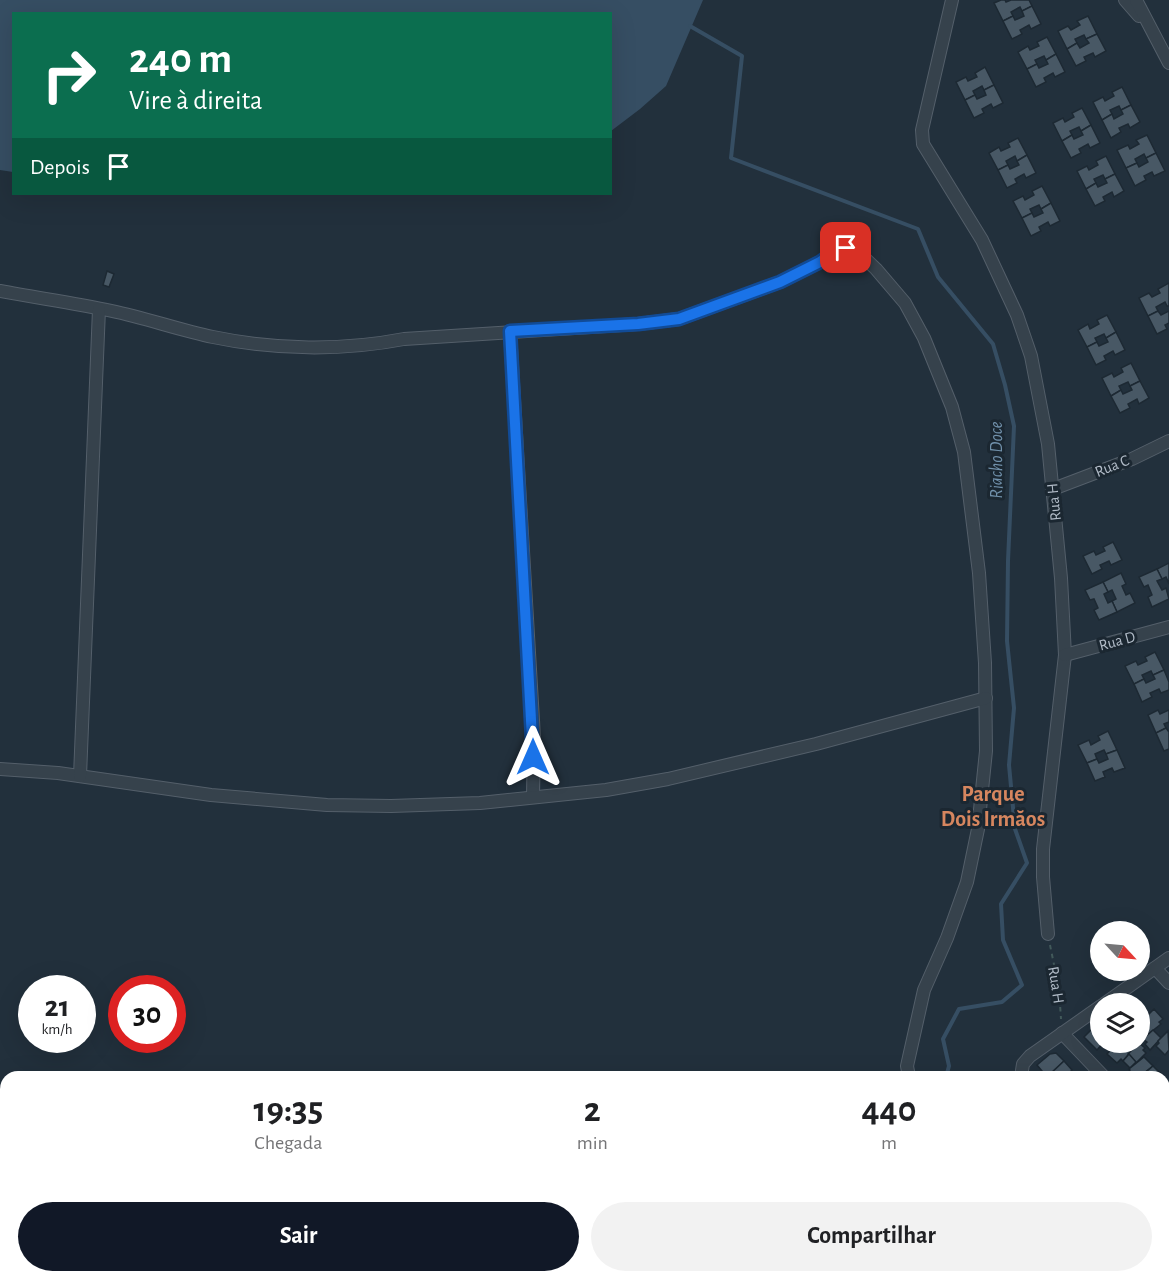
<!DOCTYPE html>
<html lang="pt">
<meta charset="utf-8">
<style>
:root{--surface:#fff;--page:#f2f2f2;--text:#202124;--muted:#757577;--accent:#111827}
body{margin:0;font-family:"Alegreya Sans",sans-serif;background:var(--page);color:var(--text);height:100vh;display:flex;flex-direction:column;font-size:22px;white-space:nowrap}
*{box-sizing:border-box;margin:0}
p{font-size:20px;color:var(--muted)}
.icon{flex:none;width:33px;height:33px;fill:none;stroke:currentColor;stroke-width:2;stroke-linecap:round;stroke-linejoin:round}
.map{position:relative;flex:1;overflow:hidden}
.side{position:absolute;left:0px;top:1071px;width:1170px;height:212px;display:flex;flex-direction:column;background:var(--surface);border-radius:18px 18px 0 0;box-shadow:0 6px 24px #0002}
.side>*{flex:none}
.hud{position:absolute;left:12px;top:12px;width:600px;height:183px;border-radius:0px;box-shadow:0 6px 24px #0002;background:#0b6e4f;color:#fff;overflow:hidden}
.needle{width:39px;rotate:116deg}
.fabs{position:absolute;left:1090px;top:921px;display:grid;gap:12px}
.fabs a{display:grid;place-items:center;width:60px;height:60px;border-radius:50%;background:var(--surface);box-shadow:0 6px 24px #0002;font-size:30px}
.speed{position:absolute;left:18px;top:975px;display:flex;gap:12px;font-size:30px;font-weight:700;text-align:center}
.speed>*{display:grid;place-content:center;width:78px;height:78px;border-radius:50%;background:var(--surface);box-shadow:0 6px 24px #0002;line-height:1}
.speed small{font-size:15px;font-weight:400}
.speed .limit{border:9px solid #d22;background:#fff;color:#111}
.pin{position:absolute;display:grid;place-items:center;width:51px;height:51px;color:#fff;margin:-26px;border-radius:12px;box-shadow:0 3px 9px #0006}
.me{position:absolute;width:66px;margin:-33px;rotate:0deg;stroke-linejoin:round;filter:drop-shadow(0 0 4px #0008)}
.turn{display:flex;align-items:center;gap:21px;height:126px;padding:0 18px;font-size:27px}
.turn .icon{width:78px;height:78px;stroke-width:2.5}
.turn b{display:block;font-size:42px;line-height:51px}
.then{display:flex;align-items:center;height:57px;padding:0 18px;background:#0003;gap:12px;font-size:22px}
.eta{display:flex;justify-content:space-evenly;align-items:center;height:102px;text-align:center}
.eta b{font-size:36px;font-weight:700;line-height:42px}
.cta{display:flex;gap:12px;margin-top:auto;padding:12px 18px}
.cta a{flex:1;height:69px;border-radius:36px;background:var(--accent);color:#fff;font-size:24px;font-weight:700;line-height:69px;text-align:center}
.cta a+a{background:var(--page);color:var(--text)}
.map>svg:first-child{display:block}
.water{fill:#364e63}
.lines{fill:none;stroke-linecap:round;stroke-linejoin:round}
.stream{stroke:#364e63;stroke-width:4}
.building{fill:#485865;stroke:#1d2933;stroke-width:1.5}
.street-casing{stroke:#545f6a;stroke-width:14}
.path{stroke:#42595a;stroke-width:2;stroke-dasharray:4.5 4.5;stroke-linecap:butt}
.street{stroke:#36424c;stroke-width:12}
.route-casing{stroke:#114b97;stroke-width:15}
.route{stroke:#1a73e8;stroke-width:10}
.labels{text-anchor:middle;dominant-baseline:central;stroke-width:6;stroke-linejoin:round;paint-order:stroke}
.street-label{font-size:16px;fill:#b2bcc8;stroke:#1b2731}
.water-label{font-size:18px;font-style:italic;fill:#7191ab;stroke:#1b2731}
.district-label{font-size:22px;font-weight:bold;fill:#d6865f;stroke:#1b2731}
</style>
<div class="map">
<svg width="1169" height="1282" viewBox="0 0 1169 1282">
<rect width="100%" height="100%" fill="#22303c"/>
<polygon class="water" points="0,0 703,0 666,86 640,109 611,131 610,14 14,14 13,172 0,170"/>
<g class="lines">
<g class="stream">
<polyline points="690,26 742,56 731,158 918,229 938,277 993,344 1005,385 1014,426 1008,561 1007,641 1014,708 1009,765 1015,829 1027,863 1001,904 1003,940 1022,985 1002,1002 959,1009 943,1039 949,1066 946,1077"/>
<polyline points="921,1282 921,1276"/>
</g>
</g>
<g class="building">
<polygon points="1001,0 1005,0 1006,2 1011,0 1029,0 1032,6 1022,11 1020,7 1011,12 1013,16 1003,21 994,3"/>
<polygon points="1032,6 1041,24 1031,29 1029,25 1020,30 1022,34 1012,39 1003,21 1013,16 1015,20 1024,16 1022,11"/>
<polygon points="1088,16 1097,34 1086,39 1084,35 1075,39 1077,43 1067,49 1058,31 1068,26 1071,30 1080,25 1077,21"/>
<polygon points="1097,34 1106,51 1095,57 1093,53 1084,57 1086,61 1076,66 1067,49 1077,43 1080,48 1089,43 1086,39"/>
<polygon points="1047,37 1056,54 1046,60 1044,56 1035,60 1037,64 1027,69 1018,52 1028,46 1030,50 1039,46 1037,42"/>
<polygon points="1056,54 1065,72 1055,77 1053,73 1044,78 1046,82 1036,87 1027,69 1037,64 1039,68 1048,64 1046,60"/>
<polygon points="985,67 994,85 984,90 982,86 973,91 975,95 965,100 956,82 966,77 968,81 977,77 975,73"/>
<polygon points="994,85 1003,103 993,108 991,104 982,109 984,113 974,118 965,100 975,95 977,99 986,95 984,90"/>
<polygon points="1122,87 1131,105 1121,110 1119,106 1110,110 1112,114 1102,120 1093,102 1103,97 1105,101 1114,96 1112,92"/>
<polygon points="1131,105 1140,122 1130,128 1128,124 1119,128 1121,132 1111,138 1102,120 1112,114 1114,119 1123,114 1121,110"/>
<polygon points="1082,108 1091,125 1081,131 1079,127 1070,131 1072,135 1062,141 1053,123 1063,118 1065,122 1074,117 1072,113"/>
<polygon points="1091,125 1100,143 1090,148 1088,144 1079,149 1081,153 1071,158 1062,141 1072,135 1074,139 1083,135 1081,131"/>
<polygon points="1147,135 1156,153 1146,158 1144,154 1135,159 1137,163 1126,168 1117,150 1128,145 1130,149 1139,144 1136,140"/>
<polygon points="1018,138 1027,155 1017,161 1015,156 1006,161 1008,165 998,170 989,153 999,147 1001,151 1010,147 1008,143"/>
<polygon points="1156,153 1165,171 1154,176 1152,172 1144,176 1146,180 1135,186 1126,168 1137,163 1139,167 1148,162 1146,158"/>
<polygon points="1027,155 1036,173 1026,178 1024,174 1015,179 1017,183 1007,188 998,170 1008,165 1010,169 1019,165 1017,161"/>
<polygon points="1106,156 1115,174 1105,179 1103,175 1094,179 1096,183 1086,189 1077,171 1087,166 1089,170 1098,165 1096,161"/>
<polygon points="1115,174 1124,191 1114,197 1112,192 1103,197 1105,201 1095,206 1086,189 1096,183 1098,187 1107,183 1105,179"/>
<polygon points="1042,186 1051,203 1041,209 1039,205 1030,209 1032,213 1022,218 1013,201 1023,196 1025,200 1034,195 1032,191"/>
<polygon points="1051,203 1060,221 1050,226 1048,222 1039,227 1041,231 1031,236 1022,218 1032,213 1034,217 1043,213 1041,209"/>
<polygon points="107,271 114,274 109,287 103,285"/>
<polygon points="1169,283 1169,306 1167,306 1165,302 1156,307 1158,311 1148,316 1139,298 1149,293 1152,297 1160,293 1158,289"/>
<polygon points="1158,311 1161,315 1169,311 1169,323 1165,325 1167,329 1157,334 1148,316"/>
<polygon points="1107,315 1116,332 1106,338 1104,334 1095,338 1097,342 1087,347 1078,330 1088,324 1090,329 1099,324 1097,320"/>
<polygon points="1116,332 1125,350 1115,355 1113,351 1104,356 1106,360 1096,365 1087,347 1097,342 1099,346 1108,342 1106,338"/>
<polygon points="1131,363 1140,381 1130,386 1128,382 1119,386 1121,390 1111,396 1102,378 1112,373 1114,377 1123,372 1121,368"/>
<polygon points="1140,381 1149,398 1139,404 1137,399 1128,404 1130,408 1120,413 1111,396 1121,390 1123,394 1132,390 1130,386"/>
<polygon points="1113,542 1122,560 1111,565 1109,561 1100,565 1102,569 1092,574 1083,556 1094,551 1096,555 1105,551 1103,547"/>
<polygon points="1169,563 1169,584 1166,577 1162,579 1157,569"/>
<polygon points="1157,569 1162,579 1157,581 1162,590 1166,588 1169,599 1152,607 1148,597 1152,595 1148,585 1144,587 1139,577"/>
<polygon points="1121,573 1126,584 1122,586 1126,595 1130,593 1135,603 1117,612 1112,601 1116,599 1112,590 1108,592 1103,582"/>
<polygon points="1103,582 1108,592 1104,594 1108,603 1112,601 1117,612 1099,620 1094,610 1098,608 1094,599 1090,600 1085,590"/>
<polygon points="1155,652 1164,670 1153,675 1151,671 1142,675 1144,679 1134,684 1125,666 1136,661 1138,665 1147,661 1145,657"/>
<polygon points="1164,670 1169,682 1169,690 1161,693 1159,689 1150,693 1152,697 1142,702 1134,684 1144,679 1146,683 1155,679 1153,675"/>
<polygon points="1158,710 1160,714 1169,710 1169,722 1164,724 1166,728 1156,733 1148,715"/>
<polygon points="1166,728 1169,732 1169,749 1164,751 1156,733"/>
<polygon points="1108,731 1117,750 1106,754 1104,750 1095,754 1097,759 1087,763 1078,745 1089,740 1091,745 1100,740 1098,736"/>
<polygon points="1117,750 1125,768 1114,772 1112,768 1103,772 1105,777 1095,781 1087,763 1097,759 1099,763 1108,759 1106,754"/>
<polygon points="1154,1009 1163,1019 1159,1022 1161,1024 1146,1036 1140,1030 1140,1022 1148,1017 1147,1016"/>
<polygon points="1101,1025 1101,1042 1104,1042 1097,1050 1084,1037 1093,1028 1095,1029"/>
<polygon points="1153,1030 1161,1038 1150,1050 1145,1044 1147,1042 1143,1039"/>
<polygon points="1168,1031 1169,1050 1165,1055 1156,1046 1159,1043 1158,1041"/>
<polygon points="1118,1042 1130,1042 1135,1047 1123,1061 1121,1059 1117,1063 1107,1054 1114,1046 1116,1048"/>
<polygon points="1139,1043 1145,1048 1143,1050 1146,1053 1136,1063 1128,1054"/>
<polygon points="1056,1053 1064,1061 1047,1077 1037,1065 1050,1054"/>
<polygon points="1129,1054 1136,1062 1130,1068 1123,1061"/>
<polygon points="1144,1057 1153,1066 1140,1076 1141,1077 1130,1077 1127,1074 1130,1070 1129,1069"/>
<polygon points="1064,1061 1072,1070 1065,1077 1047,1077"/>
<polygon points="1153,1066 1162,1075 1144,1077 1147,1073 1146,1072"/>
<polygon points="1166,1088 1169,1088 1169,1105 1164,1110 1164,1090"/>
<polygon points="0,1133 6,1147 6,1166 2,1168"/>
<polygon points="2,1206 6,1215 6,1228 1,1230 0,1207"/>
<polygon points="786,1276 808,1276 806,1282 778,1282 779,1279 785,1281"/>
<polygon points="848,1276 873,1276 872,1282 847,1282"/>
</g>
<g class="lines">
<g class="street-casing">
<g id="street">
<polyline points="952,0 922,130 923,144 982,240 1017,315 1031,356 1048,444 1061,578 1065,655 1043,849 1043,877 1048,934"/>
<polyline points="1125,0 1139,16"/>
<polyline points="1136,0 1169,63"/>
<path d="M0 291C37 298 75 303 112 311 146 318 179 330 213 337 275 350 342 351 404 339L638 324 679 319 780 282 820 262 836 250 846 248 856 250 876 269 905 303 924 338 952 407 964 452 979 573 985 663 986 751 978 829 967 882 947 938 924 990 907 1066 909 1077"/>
<polyline points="510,331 534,737 533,797"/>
<polyline points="1053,489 1132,459 1169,441"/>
<polyline points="1065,655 1169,627"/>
<polyline points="0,769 58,773 211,795 327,805 391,806 480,803 606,790 668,779 816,744 986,698"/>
<polyline points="80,776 99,309"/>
<polyline points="1155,968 1169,983"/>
<polyline points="1104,1004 1169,958"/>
<polyline points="1062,1033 1104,1077"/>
<polyline points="1021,1077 1023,1064 1030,1056 1101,1006"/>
<polyline points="0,1122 6,1125"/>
<polyline points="1164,1141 1169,1146"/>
<polyline points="0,1186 6,1184"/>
<polyline points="1164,1241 1169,1236"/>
<polyline points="73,1276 75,1282"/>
<polyline points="250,1276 252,1282"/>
<polyline points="295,1276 297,1282"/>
<polyline points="344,1276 347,1282"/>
<polyline points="392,1276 395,1282"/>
<polyline points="488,1276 491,1282"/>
<polyline points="536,1276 539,1282"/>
<polyline points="1027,1276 1033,1282"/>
<polyline points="1117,1276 1123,1282"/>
<polyline points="118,1282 130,1276"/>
<polyline points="451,1282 461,1276"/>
<polyline points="748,1282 755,1276"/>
<polyline points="813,1282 814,1276"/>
<polyline points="881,1282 882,1276"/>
<polyline points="957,1282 958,1276"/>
</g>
</g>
<polyline class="path" points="1050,945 1059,989 1061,1019"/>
<use href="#street" class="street"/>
</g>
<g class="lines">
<g class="route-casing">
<polyline id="route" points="533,757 510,331 638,324 679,319 780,282 820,262 836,250 846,248"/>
</g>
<use href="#route" class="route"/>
</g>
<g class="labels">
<g class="street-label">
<text transform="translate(1112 466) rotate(-22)">Rua C</text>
<text transform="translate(1054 502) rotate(-96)">Rua H</text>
<text transform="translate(1117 641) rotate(-15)">Rua D</text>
<text transform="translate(1056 985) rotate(81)">Rua H</text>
</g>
<g class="water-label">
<text transform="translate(997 460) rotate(-90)">Riacho Doce</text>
</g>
<g class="district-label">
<text x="993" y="794">Parque<tspan x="993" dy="25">Dois Irmăos</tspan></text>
</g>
</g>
</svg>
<div class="fabs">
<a><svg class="needle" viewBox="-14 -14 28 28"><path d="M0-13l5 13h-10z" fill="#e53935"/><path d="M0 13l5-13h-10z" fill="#757577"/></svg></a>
<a><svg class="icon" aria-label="layers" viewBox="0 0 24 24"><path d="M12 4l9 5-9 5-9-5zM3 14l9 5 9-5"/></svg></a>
</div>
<div class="speed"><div>21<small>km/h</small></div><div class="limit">30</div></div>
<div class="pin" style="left:846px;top:248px;background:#d93025"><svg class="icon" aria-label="arrive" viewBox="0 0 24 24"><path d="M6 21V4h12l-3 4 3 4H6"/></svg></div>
<svg class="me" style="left:533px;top:757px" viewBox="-20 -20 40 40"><path d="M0-17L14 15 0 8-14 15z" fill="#1a73e8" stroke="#fff" stroke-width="4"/></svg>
<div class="hud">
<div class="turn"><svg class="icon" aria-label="right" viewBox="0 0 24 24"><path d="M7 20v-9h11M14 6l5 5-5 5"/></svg><div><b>240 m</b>Vire à direita</div></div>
<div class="then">Depois<svg class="icon" aria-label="arrive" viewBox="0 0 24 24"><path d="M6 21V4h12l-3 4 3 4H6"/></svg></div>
</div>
<section class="side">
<div class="eta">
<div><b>19:35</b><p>Chegada</p></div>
<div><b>2</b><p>min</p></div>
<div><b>440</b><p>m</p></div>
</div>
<div class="cta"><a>Sair</a><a>Compartilhar</a></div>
</section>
</div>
